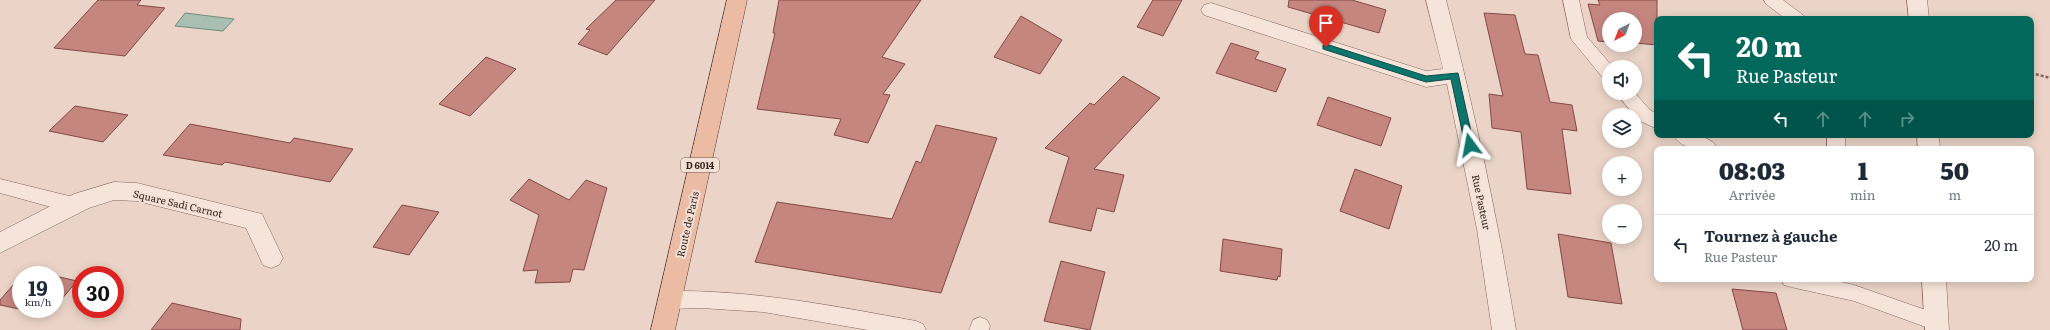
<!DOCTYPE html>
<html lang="fr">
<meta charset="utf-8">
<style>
:root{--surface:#fff;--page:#f6f6f7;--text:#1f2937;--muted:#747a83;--line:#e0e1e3}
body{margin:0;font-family:Literata,serif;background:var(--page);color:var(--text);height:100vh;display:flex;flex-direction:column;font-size:15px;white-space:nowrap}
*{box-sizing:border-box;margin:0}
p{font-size:13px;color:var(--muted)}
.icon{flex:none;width:22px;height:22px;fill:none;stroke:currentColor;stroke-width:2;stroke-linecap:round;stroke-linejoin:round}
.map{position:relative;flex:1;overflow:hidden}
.details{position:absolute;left:1654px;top:146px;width:380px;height:136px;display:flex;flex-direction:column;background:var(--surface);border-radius:8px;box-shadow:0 2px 10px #0003}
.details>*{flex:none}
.hud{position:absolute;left:1654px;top:16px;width:380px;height:122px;border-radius:8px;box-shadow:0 2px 10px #0003;background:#00695c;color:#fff;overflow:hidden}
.needle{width:26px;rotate:222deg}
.buttons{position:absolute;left:1602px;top:12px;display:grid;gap:8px}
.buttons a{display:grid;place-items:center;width:40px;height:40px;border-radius:50%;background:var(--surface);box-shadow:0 2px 10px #0003;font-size:20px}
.speed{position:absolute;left:12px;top:266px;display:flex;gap:8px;font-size:20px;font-weight:700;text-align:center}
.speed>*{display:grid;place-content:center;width:52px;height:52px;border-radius:50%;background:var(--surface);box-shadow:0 2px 10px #0003;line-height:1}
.speed small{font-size:10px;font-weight:400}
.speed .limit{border:6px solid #d22;background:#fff;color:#111}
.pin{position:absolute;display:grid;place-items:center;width:34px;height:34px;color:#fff;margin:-41px -17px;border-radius:50% 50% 50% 0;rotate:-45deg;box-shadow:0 0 4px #0007}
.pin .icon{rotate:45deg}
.me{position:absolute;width:44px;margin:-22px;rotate:347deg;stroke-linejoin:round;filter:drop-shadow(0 0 3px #0008)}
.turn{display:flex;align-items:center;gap:14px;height:84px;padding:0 16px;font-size:18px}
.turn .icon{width:52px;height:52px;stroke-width:2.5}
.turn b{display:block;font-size:28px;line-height:34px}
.lanes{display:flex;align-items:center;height:38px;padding:0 16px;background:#0003;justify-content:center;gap:20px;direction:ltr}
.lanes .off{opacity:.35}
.eta{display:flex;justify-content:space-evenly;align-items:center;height:68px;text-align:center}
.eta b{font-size:24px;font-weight:800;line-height:28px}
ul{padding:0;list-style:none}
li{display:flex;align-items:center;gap:12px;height:60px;padding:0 16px;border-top:1px solid var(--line)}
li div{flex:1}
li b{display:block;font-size:15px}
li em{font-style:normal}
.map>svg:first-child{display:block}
.water{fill:#a8bfb1;stroke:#6f8d7c}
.building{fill:#c68680;stroke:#834946}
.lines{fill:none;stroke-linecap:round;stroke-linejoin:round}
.lane-casing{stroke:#85665e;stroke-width:1}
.street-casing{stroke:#85665e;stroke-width:1}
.primary-casing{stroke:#543632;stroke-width:1}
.path{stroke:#85665e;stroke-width:2.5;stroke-dasharray:3 2;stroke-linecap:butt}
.lane{fill:#f6e4da;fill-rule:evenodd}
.street{fill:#f6e4da;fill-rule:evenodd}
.primary{fill:#ebbca3;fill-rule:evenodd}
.route{fill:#0f766e;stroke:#0a4d48}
.labels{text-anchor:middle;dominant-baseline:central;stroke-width:4;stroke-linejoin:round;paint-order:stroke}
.shield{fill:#f3e1d6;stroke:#6f5d57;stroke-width:1}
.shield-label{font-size:9px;font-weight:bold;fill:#372420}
.street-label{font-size:10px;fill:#372420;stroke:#f3e1d6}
</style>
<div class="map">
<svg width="2050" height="330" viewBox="0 0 2050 330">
<rect width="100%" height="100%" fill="#ebd4c7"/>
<polygon class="water" points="185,13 234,19 223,31 175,26"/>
<g class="building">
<polygon points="98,0 141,0 137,5 165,8 125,56 54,48"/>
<polygon points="616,0 655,0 607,55 578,44 590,30 586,29"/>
<polygon points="779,0 921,0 882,57 905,64 883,94 890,95 868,143 834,135 841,119 757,109 775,33 773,33"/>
<polygon points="1153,0 1182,0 1163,36 1137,27"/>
<polygon points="1289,0 1352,0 1386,10 1379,33 1288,7"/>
<polygon points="1598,0 1657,0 1657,45 1635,43 1635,19 1609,19 1609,42 1598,41 1588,4 1600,5"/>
<polygon points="1484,13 1515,15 1525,54 1538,55 1550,102 1572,105 1577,131 1562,129 1571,194 1527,189 1521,132 1492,128 1489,94 1503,96"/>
<polygon points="1021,16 1062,40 1040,74 994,57"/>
<polygon points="1231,43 1259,52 1255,59 1286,69 1276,92 1216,73"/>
<polygon points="486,57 516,69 470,116 439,104"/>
<polygon points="1123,76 1160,98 1094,169 1124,175 1114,212 1097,208 1091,231 1049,222 1069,157 1045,148 1090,103 1094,105"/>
<polygon points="1328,97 1391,118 1381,146 1317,125"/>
<polygon points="75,106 128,115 103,142 49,131"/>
<polygon points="190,124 290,143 294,138 353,149 330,182 225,162 222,165 163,155"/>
<polygon points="936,125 997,138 941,293 755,262 777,202 892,219 916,161 921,163"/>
<polygon points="1355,169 1402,186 1389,229 1340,211"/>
<polygon points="529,179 569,200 586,180 607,188 584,270 573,269 570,282 535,283 538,270 523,271 539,215 510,200"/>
<polygon points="402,205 439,212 409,255 373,247"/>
<polygon points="1558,234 1611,243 1622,304 1568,297"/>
<polygon points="1223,239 1282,249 1280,277 1278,276 1277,280 1220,271"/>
<polygon points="1061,261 1105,272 1090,330 1044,321"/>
<polygon points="27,269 51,275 22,275"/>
<polygon points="21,276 21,309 53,309 48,315 0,305 0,300"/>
<polygon points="55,276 77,281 55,307"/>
<polygon points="1732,289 1776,293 1787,330 1743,330"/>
<polygon points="172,303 241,319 240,330 151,330"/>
</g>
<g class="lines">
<g class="lane-casing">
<g id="lane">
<polygon points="1563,0 1579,0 1587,37 1613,67 1609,67 1609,80 1603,78 1571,39"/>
<polygon points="1764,0 1783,0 1803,15 1805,19 1786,19 1766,4"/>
<polygon points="1616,93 1635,93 1650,110 1657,114 1657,129 1638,120"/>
<path d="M1673 135C1688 135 1710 133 1718 149 1703 149 1682 151 1673 135Z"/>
<rect x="1827" y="135" width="18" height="14"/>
<polygon points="0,179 73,197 80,200 82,205 80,210 73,213 0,193"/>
<polygon points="1781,279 1829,279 1854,285 1943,316 1946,322 1943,328 1934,330 1854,301 1791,287 1784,285"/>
<path d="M670 291C754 290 834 306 916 321L923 324 926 330H868L763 312 701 308 670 309 663 306 660 300 663 294Z"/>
<polygon points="980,317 987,320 990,326 989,330 969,330 973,320"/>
</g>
</g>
<g class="street-casing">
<g id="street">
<path d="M1426 0H1446C1474 109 1498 219 1516 330H1492L1477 229 1447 84 1426 87 1204 15 1201 10 1204 5 1211 3 1426 71 1443 69Z"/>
<polygon points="1907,0 1927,0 1929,19 1909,19"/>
<polygon points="1917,135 1939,135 1940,149 1918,149"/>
<polygon points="114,182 137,183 262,214 283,258 279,265 271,268 263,265 246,228 137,201 114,200 89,208 0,253 0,232 74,194"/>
<polygon points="1922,279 1946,279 1949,330 1925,330"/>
</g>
</g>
<g class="primary-casing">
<polygon id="primary" points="727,0 747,0 675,330 651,330"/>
</g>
<polyline class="path" points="2031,73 2050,78"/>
<use href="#lane" class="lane"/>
<use href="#street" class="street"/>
<use href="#primary" class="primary"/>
</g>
<polygon class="route" points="1326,44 1426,76 1458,73 1474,145 1473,147 1470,148 1465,145 1451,79 1426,82 1323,49 1323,45"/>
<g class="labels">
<rect class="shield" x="681" y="158" width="38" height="14" rx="3"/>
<g class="shield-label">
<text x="700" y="165">D 6014</text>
</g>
<g class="street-label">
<text transform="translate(1482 202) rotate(78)">Rue Pasteur</text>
<text transform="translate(178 203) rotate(13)">Square Sadi Carnot</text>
<text transform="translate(687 224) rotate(-77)">Route de Paris</text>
</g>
</g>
</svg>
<div class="buttons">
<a><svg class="needle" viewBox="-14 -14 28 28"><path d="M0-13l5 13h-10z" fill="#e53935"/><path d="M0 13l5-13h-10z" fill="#747a83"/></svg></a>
<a><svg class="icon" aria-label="sound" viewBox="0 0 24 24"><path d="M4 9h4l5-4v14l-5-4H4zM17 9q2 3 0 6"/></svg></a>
<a><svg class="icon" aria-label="layers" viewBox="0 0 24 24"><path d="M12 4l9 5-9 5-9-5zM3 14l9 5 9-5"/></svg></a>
<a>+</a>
<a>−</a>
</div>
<div class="speed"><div>19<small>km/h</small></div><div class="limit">30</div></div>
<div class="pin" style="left:1326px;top:47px;background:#d93025"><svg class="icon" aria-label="arrive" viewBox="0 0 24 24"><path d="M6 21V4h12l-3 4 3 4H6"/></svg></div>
<svg class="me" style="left:1470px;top:145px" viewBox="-20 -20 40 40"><path d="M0-17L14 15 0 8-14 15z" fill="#0f766e" stroke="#fff" stroke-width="4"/></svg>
<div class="hud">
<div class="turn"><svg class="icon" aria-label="left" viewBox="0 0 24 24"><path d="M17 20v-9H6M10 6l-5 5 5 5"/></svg><div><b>20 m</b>Rue Pasteur</div></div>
<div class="lanes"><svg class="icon" aria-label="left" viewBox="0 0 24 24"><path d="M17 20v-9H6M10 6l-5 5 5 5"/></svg><svg class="icon off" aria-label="ahead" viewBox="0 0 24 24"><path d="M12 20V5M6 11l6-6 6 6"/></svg><svg class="icon off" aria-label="ahead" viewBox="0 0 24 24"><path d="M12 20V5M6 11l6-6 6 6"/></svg><svg class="icon off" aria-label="right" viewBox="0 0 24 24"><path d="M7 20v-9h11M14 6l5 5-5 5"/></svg></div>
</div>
<section class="details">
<div class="eta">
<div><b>08:03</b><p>Arrivée</p></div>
<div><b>1</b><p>min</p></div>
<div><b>50</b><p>m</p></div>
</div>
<ul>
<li><svg class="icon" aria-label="left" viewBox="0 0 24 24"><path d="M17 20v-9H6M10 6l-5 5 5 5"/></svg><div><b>Tournez à gauche</b><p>Rue Pasteur</p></div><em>20 m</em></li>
</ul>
</section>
</div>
